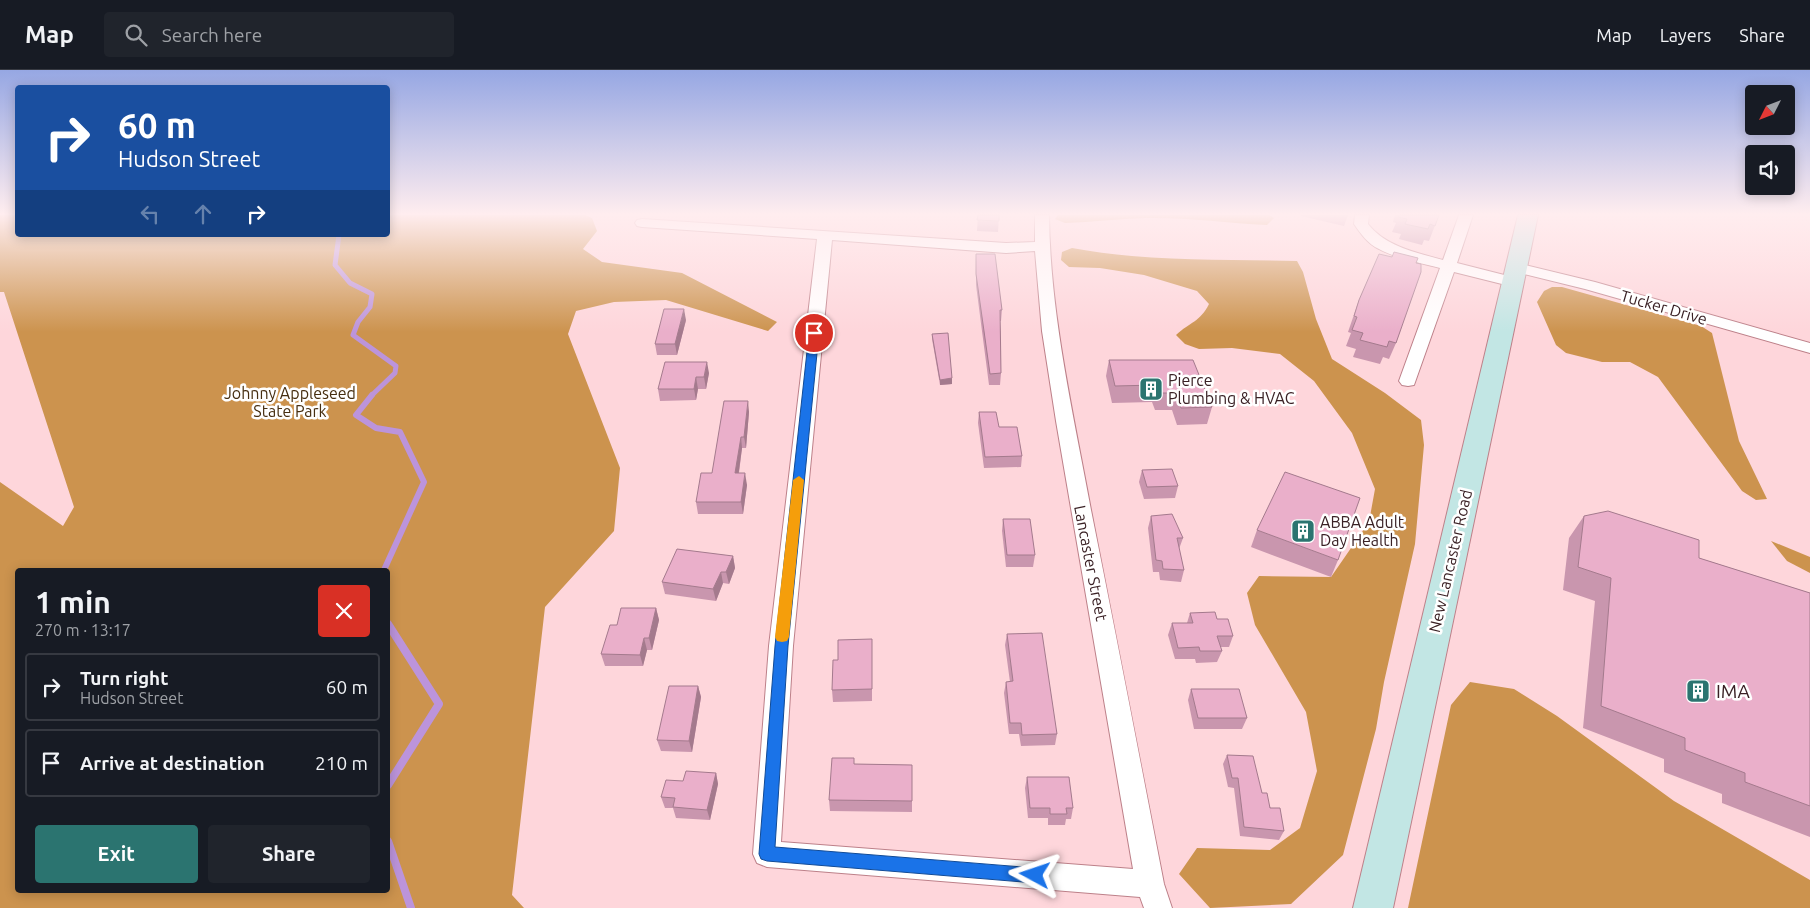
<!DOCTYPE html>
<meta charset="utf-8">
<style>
:root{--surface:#171b24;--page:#20242c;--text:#f1f3f6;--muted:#9ea1a6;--line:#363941;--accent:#2b7470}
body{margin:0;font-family:Ubuntu,sans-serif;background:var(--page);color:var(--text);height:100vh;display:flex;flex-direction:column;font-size:19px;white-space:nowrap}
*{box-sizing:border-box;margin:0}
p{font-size:16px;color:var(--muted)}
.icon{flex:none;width:28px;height:28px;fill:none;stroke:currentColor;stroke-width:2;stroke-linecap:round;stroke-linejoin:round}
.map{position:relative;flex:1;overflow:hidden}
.side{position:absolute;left:15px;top:498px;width:375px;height:325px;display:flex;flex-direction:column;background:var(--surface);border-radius:5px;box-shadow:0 2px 12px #0003}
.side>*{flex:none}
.top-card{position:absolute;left:15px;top:15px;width:375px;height:152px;border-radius:5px;box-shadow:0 2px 12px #0003;background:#1a4fa0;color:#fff;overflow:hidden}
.needle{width:32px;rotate:228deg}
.controls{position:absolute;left:1745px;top:15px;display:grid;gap:10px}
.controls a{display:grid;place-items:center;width:50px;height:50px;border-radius:5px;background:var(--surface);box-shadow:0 2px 12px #0003;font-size:25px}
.pin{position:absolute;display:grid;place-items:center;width:42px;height:42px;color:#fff;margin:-21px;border:2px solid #fff;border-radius:50%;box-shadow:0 1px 5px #0007}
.me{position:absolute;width:55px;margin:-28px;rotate:275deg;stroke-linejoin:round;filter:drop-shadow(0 0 4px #0008)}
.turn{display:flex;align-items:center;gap:18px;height:105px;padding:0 20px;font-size:22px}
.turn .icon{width:65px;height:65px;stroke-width:2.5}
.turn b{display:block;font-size:35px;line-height:42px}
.lanes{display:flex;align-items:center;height:48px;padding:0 20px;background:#0003;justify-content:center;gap:25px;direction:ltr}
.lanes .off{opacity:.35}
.round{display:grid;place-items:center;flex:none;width:52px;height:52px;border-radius:5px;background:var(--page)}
.summary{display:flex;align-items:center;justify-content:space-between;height:85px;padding:0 20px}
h1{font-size:30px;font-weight:600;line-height:38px}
.primary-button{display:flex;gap:10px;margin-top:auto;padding:10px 20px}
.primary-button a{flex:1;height:58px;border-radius:5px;background:var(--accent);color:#fff;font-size:20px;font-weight:600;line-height:58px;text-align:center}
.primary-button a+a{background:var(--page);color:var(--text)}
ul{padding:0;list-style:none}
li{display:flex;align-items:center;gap:15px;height:68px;margin:0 10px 8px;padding:0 10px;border:2px solid var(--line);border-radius:5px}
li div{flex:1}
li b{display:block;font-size:19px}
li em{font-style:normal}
header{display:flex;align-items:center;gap:30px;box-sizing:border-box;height:70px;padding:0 25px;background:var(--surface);border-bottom:1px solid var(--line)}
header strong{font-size:24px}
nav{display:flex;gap:28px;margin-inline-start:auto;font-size:18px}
.search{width:350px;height:45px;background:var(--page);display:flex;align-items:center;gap:12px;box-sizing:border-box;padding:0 18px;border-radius:5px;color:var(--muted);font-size:19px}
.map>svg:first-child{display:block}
.forest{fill:#cc934e;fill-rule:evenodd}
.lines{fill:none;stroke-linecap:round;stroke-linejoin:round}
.stream-far2{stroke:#bc94db;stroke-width:5}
.stream-far1{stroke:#bc94db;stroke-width:6}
.stream{stroke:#bc94db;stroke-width:8}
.minor-casing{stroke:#bd8089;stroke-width:2}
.secondary-casing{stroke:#bd8089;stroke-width:2}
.minor{fill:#fff;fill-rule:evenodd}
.secondary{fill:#c2e6e4;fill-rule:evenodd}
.wall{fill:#c996ae}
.shaded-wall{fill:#a47a8d}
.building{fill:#eaafca;stroke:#a47a8d}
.route{fill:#1a73e8;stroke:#114b97}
.slow{fill:#f59e0b}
.labels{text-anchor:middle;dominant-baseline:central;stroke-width:5;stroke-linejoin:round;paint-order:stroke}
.street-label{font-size:16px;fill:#3a2125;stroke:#fff}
.poi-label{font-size:16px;fill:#3a2125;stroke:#fff;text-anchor:start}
.park-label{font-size:16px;fill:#462e10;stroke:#fff}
.near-poi-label{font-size:19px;fill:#3a2125;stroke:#fff;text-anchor:start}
</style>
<header>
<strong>Map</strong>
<div class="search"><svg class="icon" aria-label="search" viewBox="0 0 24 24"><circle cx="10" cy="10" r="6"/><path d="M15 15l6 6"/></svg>Search here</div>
<nav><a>Map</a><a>Layers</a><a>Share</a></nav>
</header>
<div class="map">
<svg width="1810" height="838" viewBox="0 0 1810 838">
<rect width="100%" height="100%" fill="#fed6db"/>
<g class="forest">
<path d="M0 145H17L18 165H388V145H585L592 148 597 161 583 179 602 192 682 203 777 252 768 261 666 230 614 232 576 241 568 264 620 398 614 461 545 537 512 825 524 838H0V412L63 456 74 437 4 222H0ZM18 500H388V820H18Z"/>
<path d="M1058 145H1269L1274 148 1267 155C1226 153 1186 147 1145 148 1118 149 1091 152 1065 153L1055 149Z"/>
<path d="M1072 178C1146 192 1222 189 1297 191L1303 202 1316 249 1332 289 1385 323 1421 350 1424 375 1415 474 1384 612 1376 659 1343 785 1291 834 1210 838 1179 804 1197 778 1270 780 1300 758 1317 701 1306 642 1255 555 1247 523 1259 506 1331 507 1369 452 1375 419 1352 363 1314 311 1280 284 1232 278 1199 279 1185 274 1176 265C1190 252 1200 252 1209 234L1197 221 1144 205 1100 198 1069 197 1061 190 1062 182Z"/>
<polygon points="1552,217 1562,217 1701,256 1712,263 1739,371 1767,429 1756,430 1742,421 1658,307 1630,292 1602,292 1566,283 1556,275 1537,232 1544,221"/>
<polygon points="1771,471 1810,487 1810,503 1787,491"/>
<polygon points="1470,612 1514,619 1557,646 1674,731 1810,810 1810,838 1408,838 1451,635"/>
</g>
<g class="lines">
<polyline class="stream-far2" points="339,165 335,195 350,213 372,224 370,237 358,252 353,265 396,296 395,303 371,326"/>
<polyline class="stream-far1" points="372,325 356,345 376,358 400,362 424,412 384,500"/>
<g class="stream">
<polyline points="388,554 439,634 388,715"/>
<polyline points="388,771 411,838"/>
</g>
<g class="minor-casing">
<g id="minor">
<path d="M1035 145H1049C1050 244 1073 342 1091 440 1116 564 1140 689 1164 814L1172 838H1144L1140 827 767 797 757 793 753 784 769 576 817 169 642 157 637 156 635 153 637 150 642 149 1006 173 1035 172ZM832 170 1006 183 1035 181 1042 261 1056 351 1133 799 781 772 793 576Z"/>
<path d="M1355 145H1369L1368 154C1385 176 1417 183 1443 190L1459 145H1473L1457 193 1520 209 1522 212 1520 215 1514 217 1454 202 1414 315 1408 316 1402 315 1399 311 1440 198C1421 193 1395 188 1379 179 1368 174 1361 164 1354 154Z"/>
<polygon points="1517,193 1595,212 1810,273 1810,283 1585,219 1512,201 1509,198 1512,195"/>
</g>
</g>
<g class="secondary-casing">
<polygon id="secondary" points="1518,145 1538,145 1393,838 1353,838"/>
</g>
<use href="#minor" class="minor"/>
<use href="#secondary" class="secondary"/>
</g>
<g class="wall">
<polygon points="978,145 999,145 998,162 977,161"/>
<polygon points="1301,145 1348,145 1344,156 1301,146"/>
<polygon points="1395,145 1439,145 1429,171 1424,170 1422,175 1399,169 1401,164 1392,162 1396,153 1393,152"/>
<polygon points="976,184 1002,240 1001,251 1000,251 1001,303 1000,315 989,315 976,215"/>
<polygon points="1416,193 1396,273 1389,289 1383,287 1380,294 1353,287 1356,279 1346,276 1351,263 1348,262 1359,230"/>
<polygon points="686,250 677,285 657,285 655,274"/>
<polygon points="932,264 952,308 952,314 940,315 932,269"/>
<polygon points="1109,290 1212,337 1207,354 1177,355 1172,340 1155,340 1152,332 1112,333 1106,306"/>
<polygon points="709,303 706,319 698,319 696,330 660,331 658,319"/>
<polygon points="749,342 746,378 742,378 739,403 747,415 743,444 698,444 696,432"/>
<polygon points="979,342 999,357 1022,386 1021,397 984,398 978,353"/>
<polygon points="1142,400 1178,416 1175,428 1144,429 1139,412"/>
<polygon points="1151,446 1183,468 1179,479 1184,500 1181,512 1160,510 1159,502 1153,502 1148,458"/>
<polygon points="1584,446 1699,488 1810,523 1810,767 1722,733 1722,724 1664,702 1664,689 1583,658 1595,531 1563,520 1569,468"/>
<polygon points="1003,449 1035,485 1033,497 1006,497 1002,461"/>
<polygon points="1257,460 1338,490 1331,507 1251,477"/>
<polygon points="733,486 735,498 729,514 723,513 716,531 665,524 662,512"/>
<polygon points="656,538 659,550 652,580 647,580 643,596 605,596 601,584 617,555"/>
<polygon points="1190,543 1217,549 1233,566 1229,577 1220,577 1222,581 1217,592 1196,593 1195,589 1175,589 1168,565 1172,553 1187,553"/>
<polygon points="1007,564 1057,664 1055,675 1021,676 1019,664 1009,664 1004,623 1006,612 1010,612 1005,575"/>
<polygon points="872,569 872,631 833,632 832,620 838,590"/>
<polygon points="698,616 701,627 692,682 661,681 657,670"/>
<polygon points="1191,619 1247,648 1242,659 1194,659 1188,630"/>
<polygon points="1227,685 1262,723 1284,761 1279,770 1240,766 1234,718 1228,717 1223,694"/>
<polygon points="854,688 854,694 912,695 912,742 830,741 829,730"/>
<polygon points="716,703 718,714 710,750 676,748 673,738 665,738 661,727 683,711"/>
<polygon points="1027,707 1073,738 1071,749 1066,749 1065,755 1048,755 1048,748 1028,748 1025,718"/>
</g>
<g class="shaded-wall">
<polygon points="684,239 686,250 677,285 675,274"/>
<polygon points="707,292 709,303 706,319 704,307"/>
<polygon points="696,307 698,319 696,330 694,319"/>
<polygon points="952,308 952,314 940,315 940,310"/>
<polygon points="748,331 749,342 746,378 744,367"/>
<polygon points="741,367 742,378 737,415 735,403"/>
<polygon points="745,403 747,415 743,444 741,432"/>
<polygon points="733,486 735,498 729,514 726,502"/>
<polygon points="721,502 723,513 716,531 713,519"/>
<polygon points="656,538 659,550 652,580 649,568"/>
<polygon points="644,568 647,580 643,596 640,585"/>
<polygon points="698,616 701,627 692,682 689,671"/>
<polygon points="716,703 718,714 710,750 707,740"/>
</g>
<g class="building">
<polygon points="978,145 999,145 999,151 977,150"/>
<polygon points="1399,145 1439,145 1435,156 1430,154 1428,159 1405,154 1407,149 1398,147"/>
<polygon points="1394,182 1418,188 1416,193 1421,194 1421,202 1396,273 1389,271 1387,277 1360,270 1363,263 1352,260 1357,247 1354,246 1359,230 1379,184 1392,187"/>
<polygon points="976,184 995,184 1002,240 1000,240 1001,303 990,304 976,204"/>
<polygon points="664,239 684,239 675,274 655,274"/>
<polygon points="948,263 952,308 940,310 932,264"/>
<polygon points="1109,290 1193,290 1212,337 1181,338 1176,323 1159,323 1156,315 1115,316"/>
<polygon points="665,292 707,292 704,307 696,307 694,319 658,319"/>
<polygon points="724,331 748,331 744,367 741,367 735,403 745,403 741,432 696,432 701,403 712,403"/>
<polygon points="979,342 996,342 999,357 1017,357 1022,386 985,387"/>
<polygon points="1172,399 1178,416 1147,417 1142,400"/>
<polygon points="1285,402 1360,428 1338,490 1257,460"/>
<polygon points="1608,441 1699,470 1699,488 1810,523 1810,736 1745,712 1745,703 1685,680 1685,668 1601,636 1611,508 1578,497 1584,446"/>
<polygon points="1172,444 1183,468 1177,468 1184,500 1163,499 1162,491 1156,490 1151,446"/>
<polygon points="1003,449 1030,449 1035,485 1007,485"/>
<polygon points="677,479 733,486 726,502 721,502 713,519 662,512"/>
<polygon points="621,538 656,538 649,568 644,568 640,585 601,584 610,555 617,555"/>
<polygon points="1215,542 1217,549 1228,549 1233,566 1217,566 1222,581 1200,581 1199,577 1178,578 1172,553 1193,553 1190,543"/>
<polygon points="1042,563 1057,664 1022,665 1021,653 1010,653 1006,612 1013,611 1007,564"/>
<polygon points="872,569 872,619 832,620 833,590 838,590 838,570"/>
<polygon points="669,616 698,616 689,671 657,670"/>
<polygon points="1191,619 1239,619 1247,648 1198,648"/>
<polygon points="1227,685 1253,686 1262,723 1267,723 1270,738 1280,738 1284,761 1244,757 1238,708 1232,708"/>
<polygon points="832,688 854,688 854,694 912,695 912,731 829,730"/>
<polygon points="686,701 716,703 707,740 673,737 675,728 661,727 666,710 683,711"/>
<polygon points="1027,707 1069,707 1073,738 1066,738 1067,744 1050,744 1050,738 1030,738"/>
</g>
<linearGradient id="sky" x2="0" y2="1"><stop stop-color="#96a7e3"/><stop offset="0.55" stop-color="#ffedef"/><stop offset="1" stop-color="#ffedef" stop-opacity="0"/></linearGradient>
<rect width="1810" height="262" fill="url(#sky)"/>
<polygon class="route" points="814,260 819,263 788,576 775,777 1035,798 1040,800 1043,805 1040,811 1035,813 767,791 761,789 759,784 775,576 809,263"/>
<polygon class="slow" points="799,406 804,410 789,567 787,571 782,572 777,571 775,567 793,410"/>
<defs>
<g id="building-square" transform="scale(1.25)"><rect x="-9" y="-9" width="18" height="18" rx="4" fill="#2b7470" stroke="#fff"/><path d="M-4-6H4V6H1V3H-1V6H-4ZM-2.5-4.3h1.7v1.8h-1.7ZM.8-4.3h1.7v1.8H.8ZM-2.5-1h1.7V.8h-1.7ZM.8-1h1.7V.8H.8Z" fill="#fff"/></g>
</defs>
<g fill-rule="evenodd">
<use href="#building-square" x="1151" y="319"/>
<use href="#building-square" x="1303" y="461"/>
<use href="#building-square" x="1698" y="621"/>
</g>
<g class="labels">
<g class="street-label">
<text transform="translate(1664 237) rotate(16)">Tucker Drive</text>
<text transform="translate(1450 491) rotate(-77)">New Lancaster Road</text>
<text transform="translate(1091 493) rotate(79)">Lancaster Street</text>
</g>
<g class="poi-label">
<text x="1168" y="310">Pierce<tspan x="1168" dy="18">Plumbing &amp; HVAC</tspan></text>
<text x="1320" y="452">ABBA Adult<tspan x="1320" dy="18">Day Health</tspan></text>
</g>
<g class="park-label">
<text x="290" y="323">Johnny Appleseed<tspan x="290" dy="18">State Park</tspan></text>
</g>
<g class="near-poi-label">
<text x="1716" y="621">IMA</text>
</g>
</g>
</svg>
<div class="controls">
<a><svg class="needle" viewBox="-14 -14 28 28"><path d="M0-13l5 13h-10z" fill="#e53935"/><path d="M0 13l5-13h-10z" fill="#9ea1a6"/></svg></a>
<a><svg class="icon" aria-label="sound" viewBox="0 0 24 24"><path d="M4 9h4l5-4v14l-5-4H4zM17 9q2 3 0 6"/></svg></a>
</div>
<div class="pin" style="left:814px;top:263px;background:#d93025"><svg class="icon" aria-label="arrive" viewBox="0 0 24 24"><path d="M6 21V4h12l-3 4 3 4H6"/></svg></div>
<svg class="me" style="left:1035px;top:805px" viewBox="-20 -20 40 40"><path d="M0-17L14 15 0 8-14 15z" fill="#1a73e8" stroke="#fff" stroke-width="4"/></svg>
<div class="top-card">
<div class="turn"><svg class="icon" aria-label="right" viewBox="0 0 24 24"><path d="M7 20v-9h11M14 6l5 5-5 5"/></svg><div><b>60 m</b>Hudson Street</div></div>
<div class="lanes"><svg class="icon off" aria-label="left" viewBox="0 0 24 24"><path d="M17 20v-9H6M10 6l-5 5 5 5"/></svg><svg class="icon off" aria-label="ahead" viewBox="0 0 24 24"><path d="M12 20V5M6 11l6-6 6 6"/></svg><svg class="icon" aria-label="right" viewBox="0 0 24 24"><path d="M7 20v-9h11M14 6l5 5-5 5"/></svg></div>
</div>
<section class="side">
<div class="summary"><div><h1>1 min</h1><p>270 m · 13:17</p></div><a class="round" style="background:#d93025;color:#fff"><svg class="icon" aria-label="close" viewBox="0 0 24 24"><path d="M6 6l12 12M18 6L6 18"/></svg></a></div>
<ul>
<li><svg class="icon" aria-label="right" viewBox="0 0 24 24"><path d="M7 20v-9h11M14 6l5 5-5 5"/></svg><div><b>Turn right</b><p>Hudson Street</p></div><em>60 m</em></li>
<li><svg class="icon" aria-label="arrive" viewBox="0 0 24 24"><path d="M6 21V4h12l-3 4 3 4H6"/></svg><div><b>Arrive at destination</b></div><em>210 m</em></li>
</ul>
<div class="primary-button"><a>Exit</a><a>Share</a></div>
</section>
</div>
